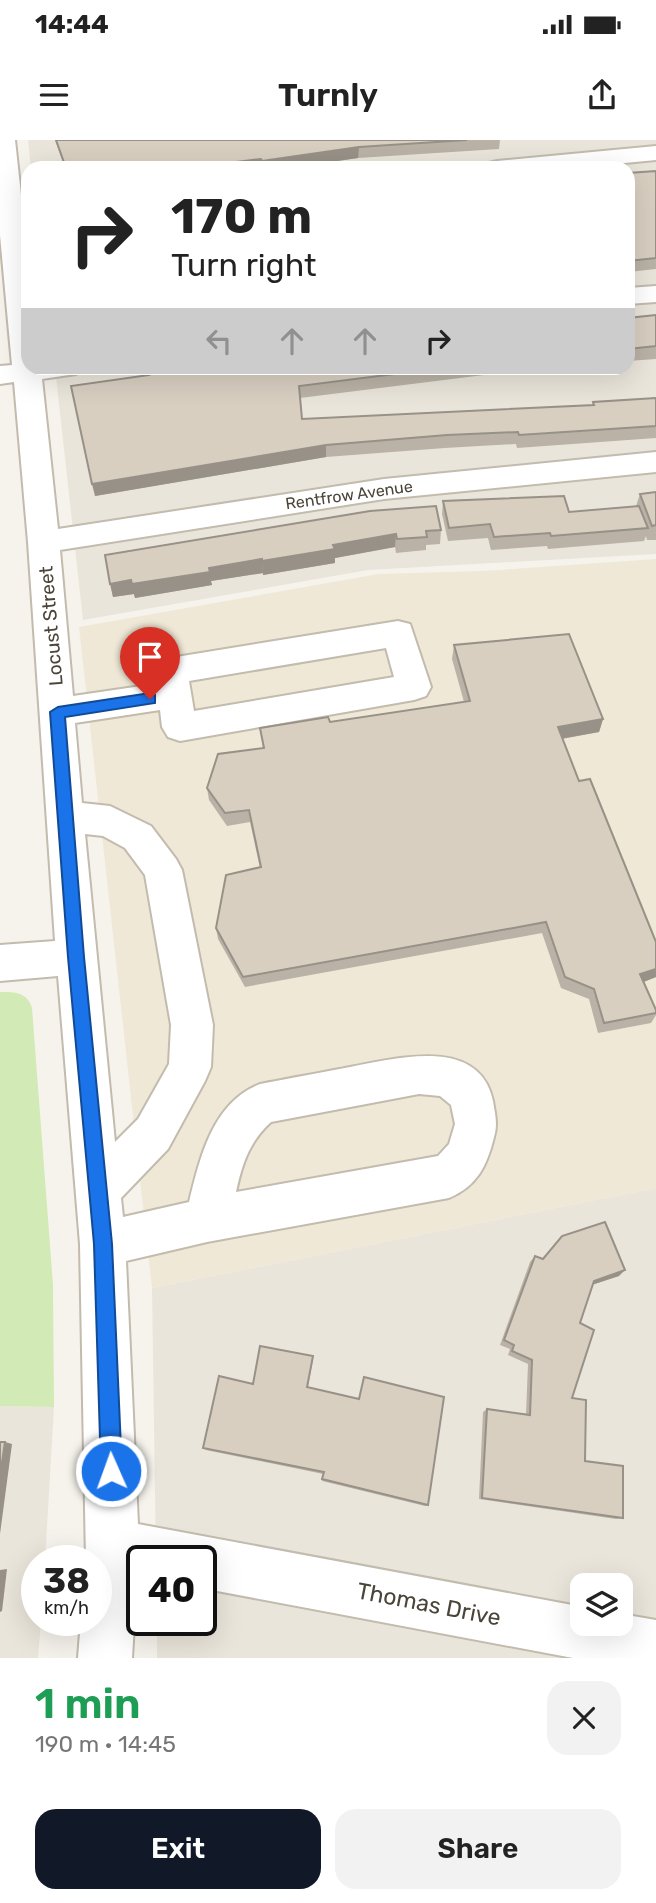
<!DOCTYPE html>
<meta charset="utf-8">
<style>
:root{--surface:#fff;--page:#f2f2f2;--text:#222;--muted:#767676;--accent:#111827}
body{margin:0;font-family:Rubik,sans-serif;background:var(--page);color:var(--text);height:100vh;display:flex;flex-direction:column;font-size:26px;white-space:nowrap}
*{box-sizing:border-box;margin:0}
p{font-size:23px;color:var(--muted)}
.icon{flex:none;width:38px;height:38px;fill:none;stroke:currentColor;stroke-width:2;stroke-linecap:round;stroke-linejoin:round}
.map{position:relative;height:1518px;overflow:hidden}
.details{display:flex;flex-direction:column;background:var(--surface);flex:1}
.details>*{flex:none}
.guide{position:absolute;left:21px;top:21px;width:614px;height:214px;border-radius:21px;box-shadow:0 7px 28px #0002;background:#fff;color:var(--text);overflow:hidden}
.fabs{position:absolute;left:570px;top:1433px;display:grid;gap:14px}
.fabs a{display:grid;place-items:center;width:63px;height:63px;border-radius:14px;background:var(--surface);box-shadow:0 7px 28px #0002;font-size:35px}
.speed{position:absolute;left:21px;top:1405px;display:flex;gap:14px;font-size:35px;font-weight:700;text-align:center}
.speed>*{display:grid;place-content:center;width:91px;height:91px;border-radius:50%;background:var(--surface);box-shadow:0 7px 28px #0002;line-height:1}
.speed small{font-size:18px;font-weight:400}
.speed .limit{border:4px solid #111;border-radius:10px;background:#fff;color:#111}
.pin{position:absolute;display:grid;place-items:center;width:60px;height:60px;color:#fff;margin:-72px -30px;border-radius:50% 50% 50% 0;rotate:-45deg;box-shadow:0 0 7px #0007}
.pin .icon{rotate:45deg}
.me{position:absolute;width:77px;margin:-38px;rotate:358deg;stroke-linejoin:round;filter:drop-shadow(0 0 5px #0008)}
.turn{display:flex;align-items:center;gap:24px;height:147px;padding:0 35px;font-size:32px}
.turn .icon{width:91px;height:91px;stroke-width:2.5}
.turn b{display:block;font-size:49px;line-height:60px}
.lanes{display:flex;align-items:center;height:66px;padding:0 35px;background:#0003;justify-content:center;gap:35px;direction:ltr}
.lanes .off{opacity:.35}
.round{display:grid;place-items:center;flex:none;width:74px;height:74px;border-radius:21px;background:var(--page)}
.headline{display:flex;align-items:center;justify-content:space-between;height:119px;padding:0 35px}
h1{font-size:42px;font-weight:600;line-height:52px;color:#1e9e55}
.button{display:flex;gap:14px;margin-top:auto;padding:14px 35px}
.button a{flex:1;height:80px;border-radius:21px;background:var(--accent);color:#fff;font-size:28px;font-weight:600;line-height:80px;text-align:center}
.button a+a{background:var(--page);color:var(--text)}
.status{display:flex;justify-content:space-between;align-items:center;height:49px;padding:0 35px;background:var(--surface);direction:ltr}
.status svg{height:19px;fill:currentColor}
header{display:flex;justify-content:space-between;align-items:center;height:91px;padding:0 35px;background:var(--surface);font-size:32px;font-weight:600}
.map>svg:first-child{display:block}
.residential{fill:#eae5da;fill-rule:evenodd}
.education{fill:#efe8d6}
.green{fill:#d2eab5}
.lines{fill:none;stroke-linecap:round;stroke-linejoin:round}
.minor-casing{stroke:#c2bbae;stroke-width:4}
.minor{fill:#fff;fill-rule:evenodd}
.wall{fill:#bab2a6}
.shaded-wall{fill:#979187}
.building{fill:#d8cfc1;stroke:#979187;stroke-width:2}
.route{fill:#1a73e8;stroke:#114b97;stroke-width:2}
.labels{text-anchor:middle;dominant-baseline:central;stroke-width:6;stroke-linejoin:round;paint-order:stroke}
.far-street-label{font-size:16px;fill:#4b4439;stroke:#fff}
.street-label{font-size:19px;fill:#4b4439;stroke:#fff}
.near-street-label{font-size:23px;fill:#4b4439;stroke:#fff}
</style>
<div class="status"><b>14:44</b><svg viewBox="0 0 49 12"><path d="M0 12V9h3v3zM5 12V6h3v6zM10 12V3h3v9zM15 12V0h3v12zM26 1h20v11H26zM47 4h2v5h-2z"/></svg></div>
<header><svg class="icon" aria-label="menu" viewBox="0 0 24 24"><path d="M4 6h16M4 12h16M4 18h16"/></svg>Turnly<svg class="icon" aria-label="share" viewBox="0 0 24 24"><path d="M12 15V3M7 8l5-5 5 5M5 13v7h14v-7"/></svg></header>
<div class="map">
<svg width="656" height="1518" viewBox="0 0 656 1518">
<rect width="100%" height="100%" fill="#f6f3ec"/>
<g class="residential">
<polygon points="28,0 656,0 656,414 368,430 83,480 55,228 628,228 628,28 31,28"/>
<path d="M656 1048V1518H157V1481L201 1480V1421H156L152 1148ZM583 1446H621V1484H583Z"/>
<polygon points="0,1266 54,1267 45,1421 37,1421 37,1480 41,1481 38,1518 0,1518"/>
</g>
<polygon class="education" points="656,419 656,1048 152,1148 79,487 378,434 484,431"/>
<path class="green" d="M0 852C15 852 27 852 32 868L53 1145 54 1267 0 1266Z"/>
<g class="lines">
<g class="minor-casing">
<g id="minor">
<path d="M0 0H15L28 119V228H80L76 234 42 239 58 389 384 339 656 312V332L384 359 60 410 73 556 155 544 153 531 158 522 170 518 398 481 410 484 431 547 426 556 414 560 180 601 168 597 162 587 160 570 75 583 82 663 110 666 151 686 176 719 182 730 213 885 211 927 205 941 168 1009 121 1058 123 1077 189 1062C200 1017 213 962 260 944 290 938 320 933 350 927 395 919 479 895 493 961 495 974 498 984 494 997 487 1026 477 1046 449 1058L207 1102 126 1121 138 1384 583 1467V1484H621V1474L656 1480V1518H573L201 1448V1421H142V1436L137 1435 132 1518H78L81 1480H96V1421H86L80 1104 58 836 0 841V805L55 801 28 402 14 242 0 244V226L12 225 0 95ZM386 508 394 537 194 571 189 541ZM85 694 103 696 125 708 145 735 171 885 169 924 138 979 115 1002ZM419 954 440 956 451 965 455 984 449 1004 438 1016 236 1052C242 1024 249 1002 271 982Z"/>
<polygon points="656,6 656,20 573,28 485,28 489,23 497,21"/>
<polygon points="656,146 656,162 628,164 628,148"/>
</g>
</g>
<use href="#minor" class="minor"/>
</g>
<g class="wall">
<polygon points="55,0 500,0 499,9 358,18 289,28 65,28"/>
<polygon points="656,31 656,129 628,132 628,33"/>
<polygon points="656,176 656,219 628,221 628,178"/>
<polygon points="214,228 590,228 492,234 300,258 302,279 592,265 593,262 656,258 656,298 517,308 516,304 445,308 326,317 95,356 176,234"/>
<polygon points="656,352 656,400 647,400 646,396 644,401 548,409 547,406 491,410 488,398 448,401 442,374 443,361 569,372 636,366 640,354"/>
<polygon points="441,390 440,404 426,405 426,410 396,413 395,407 335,418 335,423 263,435 263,433 211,441 212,445 135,458 134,454 113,457 105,415"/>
<polygon points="454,505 603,579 599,592 562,599 579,641 656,802 656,837 644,842 656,870 656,875 651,883 598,893 589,859 561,848 542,793 245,847 218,799 216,788 260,728 250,682 227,686 209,660 207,648 263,608 260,588 330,582 464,562 452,519"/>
<polygon points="535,1116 543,1119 619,1136 592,1145 580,1183 572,1258 585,1321 623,1378 616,1379 479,1359 483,1272 487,1269 526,1274 528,1224 508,1215 510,1209 500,1205 530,1122"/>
<polygon points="313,1220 308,1247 428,1365 425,1366 322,1341 323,1334 206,1310 203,1308 253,1244"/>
</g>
<g class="shaded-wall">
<polygon points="359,7 358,18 289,28 263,28 262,21"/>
<polygon points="261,19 262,28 188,28"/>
<polygon points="326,305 326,317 95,356 92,344"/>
<polygon points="396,394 395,407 335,418 335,423 263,435 262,421 333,405"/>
<polygon points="262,419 263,433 211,441 212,445 135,458 134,454 113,457 110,444"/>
<polygon points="603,579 599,592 554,600 558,587"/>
<polygon points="656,829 656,837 635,845 640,834"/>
<polygon points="625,1130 619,1136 588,1146 594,1141"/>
<polygon points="5,1302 12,1304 0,1394 0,1336"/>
<polygon points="7,1429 2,1471 0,1472 0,1430"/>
</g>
<g class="building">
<polygon points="56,0 467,0 359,7 262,21 261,19 188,28 66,28"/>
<polygon points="656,31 656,118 628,121 628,33"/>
<polygon points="656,175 656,206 628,209 628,178"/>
<polygon points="214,228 442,228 299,246 302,279 594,265 593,262 656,258 656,286 519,295 518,292 447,295 326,305 92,344 71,246 149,235 148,233 174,229 176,234"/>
<polygon points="656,352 656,385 652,386 640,354"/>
<polygon points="564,356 569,372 639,366 648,388 551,396 550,393 494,397 490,384 449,388 443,361"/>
<polygon points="436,366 441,390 426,391 427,397 397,399 396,394 333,405 335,409 262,421 262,419 209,428 210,432 132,444 131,440 110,444 105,415 370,371"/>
<polygon points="569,494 603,579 558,587 579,641 590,639 656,802 656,829 640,834 656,870 656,873 604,883 594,849 565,837 546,782 243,837 216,788 226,735 261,727 249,670 225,673 207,648 218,614 264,608 260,588 328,577 330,582 470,561 454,505"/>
<polygon points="605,1082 625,1130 594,1141 580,1183 594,1190 572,1258 586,1260 585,1321 623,1326 623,1378 482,1358 487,1269 530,1275 532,1220 512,1211 514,1205 504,1200 535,1116 543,1119 562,1096"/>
<polygon points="260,1206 313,1216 307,1247 359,1259 364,1237 444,1257 428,1365 322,1339 324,1332 203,1308 219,1236 253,1244"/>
<polygon points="0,1302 5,1302 0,1336"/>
</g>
<polygon class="route" points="150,553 155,555 155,563 65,577 84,817 112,1104 122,1331 119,1338 111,1341 104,1338 101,1331 94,1104 68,817 50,572 58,567"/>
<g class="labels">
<g class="far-street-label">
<text transform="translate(349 355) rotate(-8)">Rentfrow Avenue</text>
</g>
<g class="street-label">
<text transform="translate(51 486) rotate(-95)">Locust Street</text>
</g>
<g class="near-street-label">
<text transform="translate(429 1464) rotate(11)">Thomas Drive</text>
</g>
</g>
</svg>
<div class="fabs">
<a><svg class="icon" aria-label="layers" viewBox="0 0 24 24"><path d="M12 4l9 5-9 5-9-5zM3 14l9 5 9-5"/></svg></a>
</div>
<div class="speed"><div>38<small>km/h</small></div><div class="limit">40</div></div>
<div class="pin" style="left:150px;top:559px;background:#d93025"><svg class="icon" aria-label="arrive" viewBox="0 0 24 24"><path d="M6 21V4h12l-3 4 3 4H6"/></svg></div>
<svg class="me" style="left:111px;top:1331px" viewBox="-20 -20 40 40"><circle r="17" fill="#1a73e8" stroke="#fff" stroke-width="3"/><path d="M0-11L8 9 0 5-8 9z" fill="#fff"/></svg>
<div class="guide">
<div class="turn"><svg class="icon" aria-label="right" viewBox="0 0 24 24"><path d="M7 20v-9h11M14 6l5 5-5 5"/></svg><div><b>170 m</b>Turn right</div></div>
<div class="lanes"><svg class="icon off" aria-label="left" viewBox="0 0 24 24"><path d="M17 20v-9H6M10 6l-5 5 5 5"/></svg><svg class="icon off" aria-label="ahead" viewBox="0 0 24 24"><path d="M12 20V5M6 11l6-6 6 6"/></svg><svg class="icon off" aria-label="ahead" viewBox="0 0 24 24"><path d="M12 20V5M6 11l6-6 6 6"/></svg><svg class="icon" aria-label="right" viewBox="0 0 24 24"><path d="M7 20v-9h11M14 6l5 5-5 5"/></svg></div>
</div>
</div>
<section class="details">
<div class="headline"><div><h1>1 min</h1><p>190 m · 14:45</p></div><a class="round"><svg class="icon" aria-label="close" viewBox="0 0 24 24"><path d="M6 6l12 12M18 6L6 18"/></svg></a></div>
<div class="button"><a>Exit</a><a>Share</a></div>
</section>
